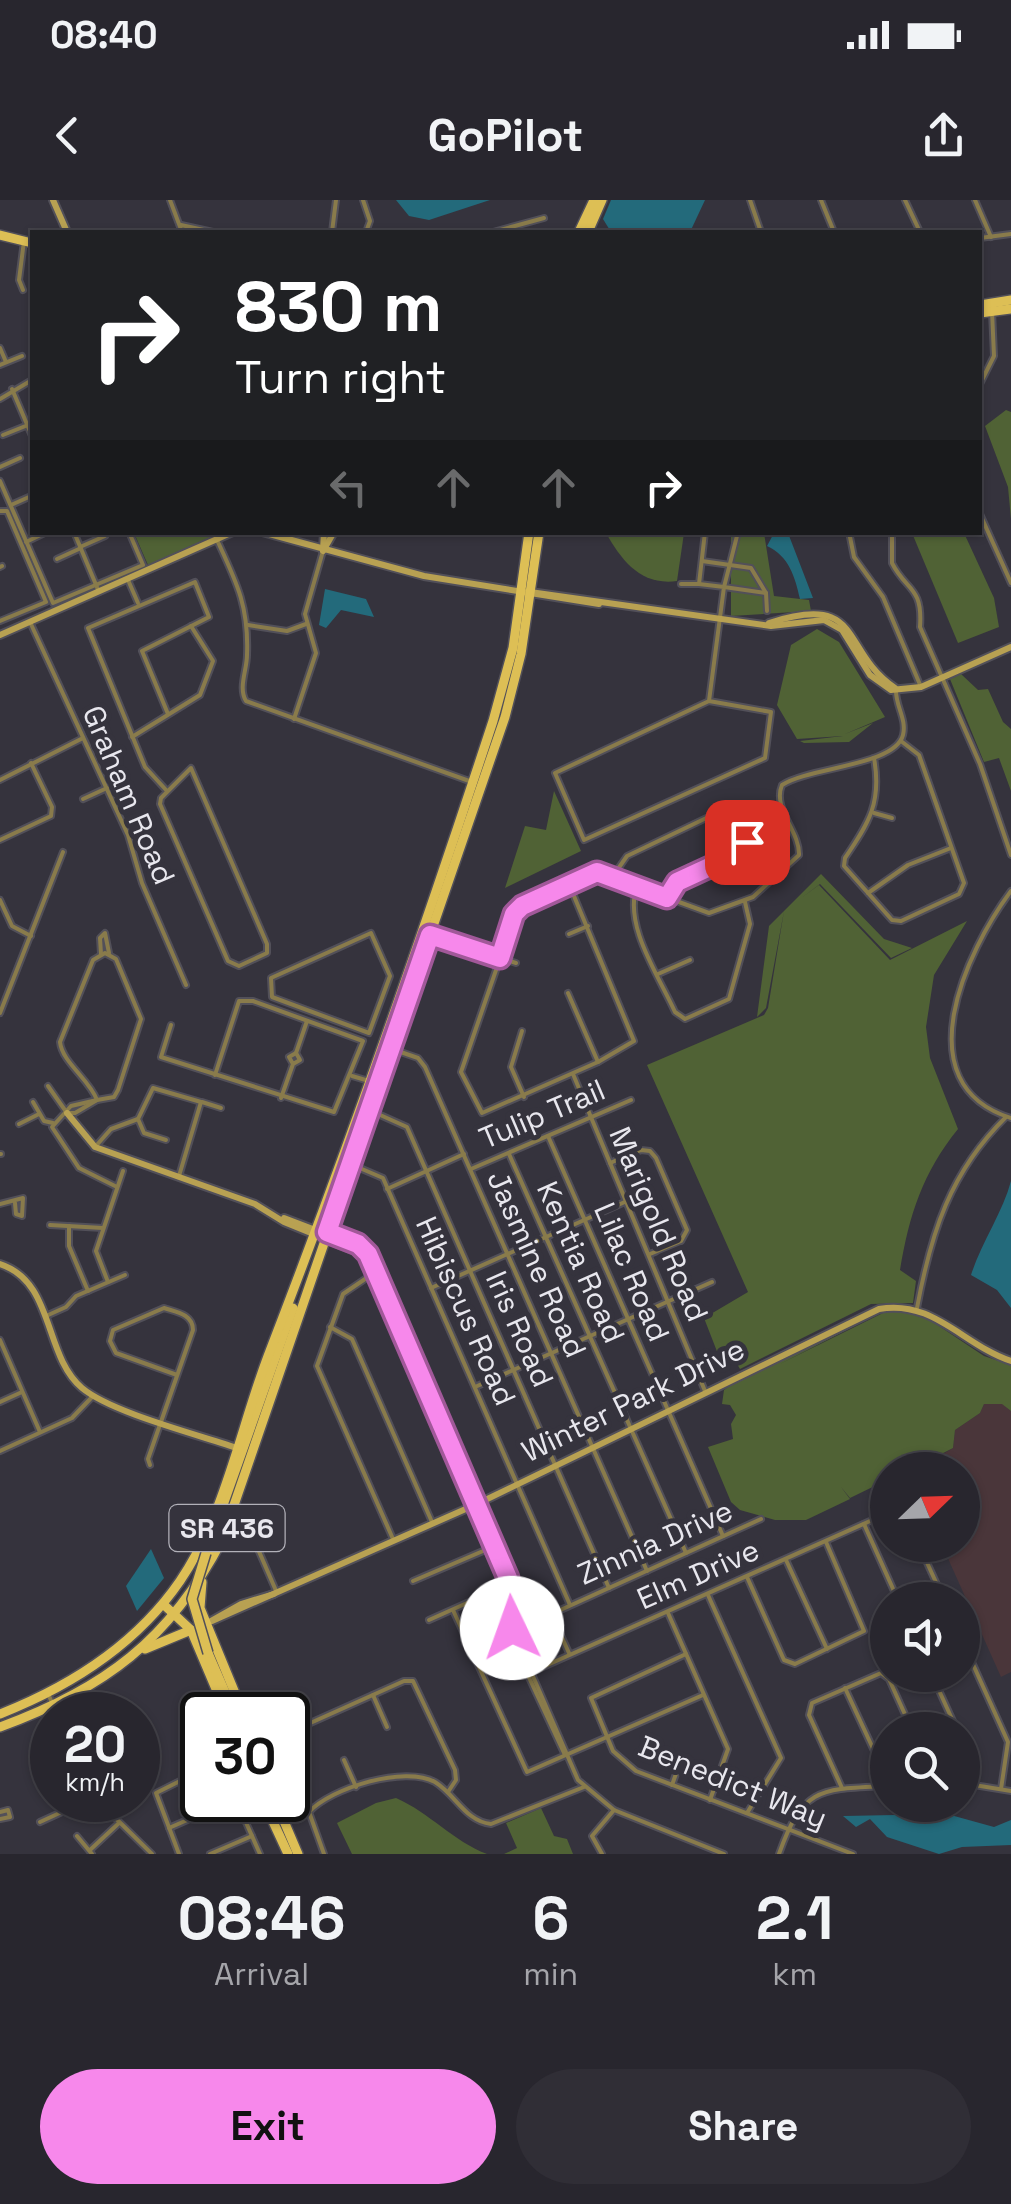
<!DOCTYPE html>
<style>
:root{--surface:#28262e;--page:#302e36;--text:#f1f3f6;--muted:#a5a5aa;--line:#44434a;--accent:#f788eb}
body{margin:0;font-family:"Space Grotesk",sans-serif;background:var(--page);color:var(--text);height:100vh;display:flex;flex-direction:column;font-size:38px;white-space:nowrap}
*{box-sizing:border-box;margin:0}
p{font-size:32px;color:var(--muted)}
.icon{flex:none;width:55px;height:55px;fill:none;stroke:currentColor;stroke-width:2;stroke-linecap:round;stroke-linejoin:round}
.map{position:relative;height:1654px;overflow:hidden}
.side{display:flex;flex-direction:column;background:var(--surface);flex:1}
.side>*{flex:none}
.top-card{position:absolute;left:30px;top:30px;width:952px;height:305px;border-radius:0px;box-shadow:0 2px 8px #0004,0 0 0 2px var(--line);background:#202124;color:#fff;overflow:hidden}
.needle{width:65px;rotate:67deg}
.tools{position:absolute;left:870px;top:1252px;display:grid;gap:20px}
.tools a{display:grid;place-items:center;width:110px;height:110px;border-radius:50%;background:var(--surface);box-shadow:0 2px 8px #0004,0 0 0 2px var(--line);font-size:50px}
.speed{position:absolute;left:30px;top:1492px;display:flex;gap:20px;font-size:50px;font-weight:700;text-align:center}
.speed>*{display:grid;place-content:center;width:130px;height:130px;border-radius:50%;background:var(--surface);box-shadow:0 2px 8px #0004,0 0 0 2px var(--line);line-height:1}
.speed small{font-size:25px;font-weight:400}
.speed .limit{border:5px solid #111;border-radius:15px;background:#fff;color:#111}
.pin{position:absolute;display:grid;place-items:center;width:85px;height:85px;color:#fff;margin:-42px;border-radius:20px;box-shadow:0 5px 15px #0006}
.me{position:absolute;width:110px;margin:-55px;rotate:357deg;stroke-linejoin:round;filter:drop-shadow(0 0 8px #0008)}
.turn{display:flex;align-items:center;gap:35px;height:210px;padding:0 40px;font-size:45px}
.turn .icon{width:130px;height:130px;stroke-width:2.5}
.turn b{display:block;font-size:70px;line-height:85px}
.lanes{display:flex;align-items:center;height:95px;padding:0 40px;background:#0003;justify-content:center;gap:50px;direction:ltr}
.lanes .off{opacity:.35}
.eta{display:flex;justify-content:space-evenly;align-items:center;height:170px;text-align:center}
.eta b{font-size:60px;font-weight:600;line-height:70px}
.cta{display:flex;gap:20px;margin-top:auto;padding:20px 40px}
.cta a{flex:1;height:115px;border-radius:60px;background:var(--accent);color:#111;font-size:40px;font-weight:600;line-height:115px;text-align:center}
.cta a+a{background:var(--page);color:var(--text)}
.status{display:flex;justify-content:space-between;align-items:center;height:70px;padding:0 50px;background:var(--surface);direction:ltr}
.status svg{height:28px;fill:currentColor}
header{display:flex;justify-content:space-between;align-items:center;height:130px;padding:0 40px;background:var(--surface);font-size:45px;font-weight:600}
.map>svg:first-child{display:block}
.education{fill:#4a363a}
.green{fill:#506235}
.water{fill:#236a7b}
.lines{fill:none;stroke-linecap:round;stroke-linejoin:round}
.street-casing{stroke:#525059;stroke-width:8}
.secondary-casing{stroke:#525059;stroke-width:10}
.primary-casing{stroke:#525059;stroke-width:12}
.street{stroke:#897b4b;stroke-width:4}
.secondary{stroke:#b8a152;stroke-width:6}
.primary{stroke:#ddbf55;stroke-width:9}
.primary-bridge-casing{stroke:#525059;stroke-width:12;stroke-linecap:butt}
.primary-bridge{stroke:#ddbf55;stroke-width:9}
.route-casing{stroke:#a15899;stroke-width:25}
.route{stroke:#f788eb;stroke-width:18}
.labels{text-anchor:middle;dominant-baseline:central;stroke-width:10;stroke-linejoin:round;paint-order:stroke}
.shield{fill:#35333d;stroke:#b2b1b9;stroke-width:2.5}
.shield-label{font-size:28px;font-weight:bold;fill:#e8e7ee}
.street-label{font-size:30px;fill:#e8e7ee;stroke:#35333d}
</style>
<div class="status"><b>08:40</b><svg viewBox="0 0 49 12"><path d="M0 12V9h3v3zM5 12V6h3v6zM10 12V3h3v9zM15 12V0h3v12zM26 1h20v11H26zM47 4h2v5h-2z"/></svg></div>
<header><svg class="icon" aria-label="back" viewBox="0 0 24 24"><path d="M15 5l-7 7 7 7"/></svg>GoPilot<svg class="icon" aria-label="share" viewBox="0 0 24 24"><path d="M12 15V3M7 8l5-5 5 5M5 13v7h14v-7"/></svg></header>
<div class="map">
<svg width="1011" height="1654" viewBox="0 0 1011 1654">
<rect width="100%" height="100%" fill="#35333d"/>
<polygon class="education" points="984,1204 1003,1204 1011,1211 1011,1472 1001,1477 942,1345 962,1345 962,1270 915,1270 953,1248 955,1230 980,1213"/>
<g class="green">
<polygon points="1006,210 1011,212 1011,319 1008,287 985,226"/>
<polygon points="134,333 222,333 148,365"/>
<path d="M606 333H684L677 381C641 386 622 361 606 333Z"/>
<polygon points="731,333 764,333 774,396 809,400 811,411 731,416"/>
<polygon points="912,333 964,333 994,398 999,427 958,443"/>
<polygon points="817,429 839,442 885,517 845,534 873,523 849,542 804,543 800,541 843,536 797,539 777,505 791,445"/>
<polygon points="961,474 978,490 988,489 1003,522 1011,529 1011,591 999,558 984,562 950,479"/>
<polygon points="554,591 581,651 505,688 525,626 546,630"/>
<path d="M821 674 884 739 912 748 891 758 820 684 800 699 819 685 890 760 967 721 934 775 926 827 930 858 958 929C923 972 909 1015 900 1070L916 1081 913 1103 871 1104 740 1169 733 1157 718 1154 704 1118 748 1092 647 865 764 815 768 808 784 711 766 808 757 817 769 726Z"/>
<polygon points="886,1110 780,1164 887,1111 904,1111 921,1114 984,1156 1011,1165 1011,1211 1002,1204 984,1204 980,1213 955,1230 953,1248 910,1270 888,1270 887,1280 850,1298 841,1287 850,1299 806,1320 775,1320 740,1310 731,1302 708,1247 733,1239 731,1224 736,1215 730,1205 722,1204 724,1190 744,1176"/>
<path d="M396 1598C430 1613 453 1641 487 1654H352L337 1623 376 1603Z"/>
<polygon points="541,1608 554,1636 567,1639 573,1654 504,1654 517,1648 506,1623"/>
</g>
<g class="water">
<polygon points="396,0 490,0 429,20 409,16"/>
<polygon points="611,0 705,0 690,32 611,32 603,19"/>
<path d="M774 333H788L813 398 800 399C795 377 789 356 767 346Z"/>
<polygon points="325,389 366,399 374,417 341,410 326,428 319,425"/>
<path d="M1011 981V1108L997 1090 971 1075C981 1043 1003 1012 1011 981Z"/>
<polygon points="151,1349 164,1378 137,1411 126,1386"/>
<polygon points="947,1614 994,1627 1011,1620 1011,1645 962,1647 939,1654 887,1637 870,1619 856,1627 843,1616"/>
</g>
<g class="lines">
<g class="street-casing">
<g id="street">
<polyline points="170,0 182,32"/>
<polyline points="363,0 370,21 366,32"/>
<polyline points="750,0 761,32"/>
<polyline points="821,0 834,32"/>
<polyline points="905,0 920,32"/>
<polyline points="975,0 991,37"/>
<polyline points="181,25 213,32"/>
<polyline points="332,32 336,0"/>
<polyline points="493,32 544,18"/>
<polyline points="980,38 1011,34"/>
<polyline points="23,90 19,80 24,41"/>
<polyline points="0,148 6,162"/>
<polyline points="0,165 22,156"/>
<polyline points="980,184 994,156 992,111"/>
<polyline points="12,189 32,236"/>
<polyline points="0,199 32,180"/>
<polyline points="3,235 28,225"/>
<polyline points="0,267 20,258"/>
<polyline points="0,281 53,403 143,365 129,332"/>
<polyline points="11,305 29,297"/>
<polyline points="0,311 7,311 46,402 0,421"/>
<polyline points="980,314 1011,383"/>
<polyline points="74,332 99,392"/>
<polyline points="705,332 699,384 724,387 709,501 555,573 584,640 765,558 771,512 709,501"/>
<polyline points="738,332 724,387 766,393"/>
<polyline points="849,332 854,357 883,397 921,487"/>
<path d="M892 332V363C906 391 923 386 920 427L980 564 1011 655"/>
<path d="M217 340C237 383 249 407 247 455 247 470 238 488 246 501L472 582"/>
<polyline points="26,342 47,332"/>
<polyline points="80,347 105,336"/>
<polyline points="57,359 81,348"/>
<polyline points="702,361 751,368 766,393 767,411"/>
<polyline points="0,367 2,366"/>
<polyline points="128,380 138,403"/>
<polyline points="681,384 699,384"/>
<polyline points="30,422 128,635 142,683 186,785"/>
<polyline points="248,425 287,431 306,424"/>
<polyline points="294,519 316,453 305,414 323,351"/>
<polyline points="132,537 200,495 213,461 191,426"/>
<path d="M874 558C882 602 869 623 845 658L844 666 892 720 901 721 959 694 964 683 919 555 901 541"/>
<polygon points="191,568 267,744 267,753 239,766 228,761 160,604 161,598"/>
<polyline points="0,580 83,538"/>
<polyline points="167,591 145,567 88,428 195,382 209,417 142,451 168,514"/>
<polyline points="83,599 107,588"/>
<polyline points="874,613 892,618"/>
<polyline points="0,640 51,616 52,607 31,563"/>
<polyline points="613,676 627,656 721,611 735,613 747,638 745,649 674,684 667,698"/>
<path d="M569 684 634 841 598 862 482 913 461 872 517 709 522 706 592 673 597 672 709 713 753 697 799 655C800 631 772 609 782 585 809 567 895 566 903 535 907 519 895 505 896 489"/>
<path d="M637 686C623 725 659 776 675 812L685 819 729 799 750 724 745 702"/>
<path d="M1011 691C967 750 903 884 1011 918"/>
<polyline points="868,693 908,665 951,648"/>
<polyline points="0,700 12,726 31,736"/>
<polygon points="371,733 390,776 369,833 272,797 271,778"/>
<polyline points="569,734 588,726"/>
<polyline points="431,735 516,763"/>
<path d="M105 753 116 759 141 819 118 890 114 897 97 900C89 879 62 862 60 842L93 760Z"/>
<polyline points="101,754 100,738 105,733 109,753"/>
<polyline points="658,774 690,760"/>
<polyline points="568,793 598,862"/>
<polyline points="0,813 63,652"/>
<polyline points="171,825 161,857 334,912 363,841 253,801 239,801 215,875"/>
<polyline points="522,831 511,867 524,897"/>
<polyline points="392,849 418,858 425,867 647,1371"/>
<polyline points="296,853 307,821"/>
<polyline points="573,874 705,1191"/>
<polyline points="352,876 369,881"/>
<polyline points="48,886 67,913"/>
<polyline points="281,898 293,864 300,860 296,853 289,857 293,864"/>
<polyline points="97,900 71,906 52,927 79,968 117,987"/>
<polyline points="33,902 44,921 53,923"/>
<polyline points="202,902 221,908"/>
<polyline points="369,910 407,927 609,1388"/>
<polyline points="67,913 75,913 97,900"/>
<polyline points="138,919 144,933 166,940"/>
<polyline points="19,924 39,914"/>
<polyline points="548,936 723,1336"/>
<polyline points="95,947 111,929 138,919 153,888 201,902 179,976"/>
<polyline points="0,954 1,954"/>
<polyline points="509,954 686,1353"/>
<polyline points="610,963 641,950 650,951 656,958 687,1030 681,1041 650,1054"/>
<polyline points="355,966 383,978 570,1405"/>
<polyline points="471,969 631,900"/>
<polyline points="387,989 464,954"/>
<polyline points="0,1004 23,998 22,1016 16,1014 15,1003"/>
<polyline points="50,1025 103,1028"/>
<polyline points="69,1026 69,1046 88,1091"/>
<polyline points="368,1077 343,1094 317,1166 393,1339"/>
<polyline points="108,1082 96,1051 123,971"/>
<polyline points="431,1088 627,1001"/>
<path d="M917 1108C931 1033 950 972 1006 917"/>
<polyline points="46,1116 66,1107 76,1096 125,1075"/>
<polyline points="330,1127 352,1139 432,1322"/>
<polyline points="0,1140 40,1232"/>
<polyline points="475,1187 712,1082"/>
<polyline points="0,1202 22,1192"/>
<polyline points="0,1251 72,1218 93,1196"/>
<path d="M150 1265 148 1259 193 1130C193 1114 176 1112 164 1108L113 1130 110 1141 116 1153 177 1175"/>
<polyline points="477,1304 508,1378 512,1428 578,1580 614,1610 724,1654"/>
<polyline points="472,1305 504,1379 507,1430 565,1555"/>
<polyline points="232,1315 248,1326 277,1393"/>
<polyline points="864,1324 898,1400"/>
<polyline points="919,1345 944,1400"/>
<polyline points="786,1360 827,1449"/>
<polyline points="747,1377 784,1460 795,1464 864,1431 826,1342"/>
<polyline points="413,1381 490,1348"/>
<polyline points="708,1395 781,1558 747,1613"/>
<polyline points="453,1410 527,1572 703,1495"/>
<polyline points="668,1413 728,1549 710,1600"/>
<polyline points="429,1420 505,1386"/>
<polyline points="962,1440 1008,1542 1001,1589"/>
<polyline points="569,1453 554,1420 556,1412 761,1319"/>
<polyline points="686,1454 591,1498 613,1551 636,1571 853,1654"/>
<polyline points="527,1474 888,1313"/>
<polyline points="932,1475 957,1530"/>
<polyline points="845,1488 876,1555 879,1586"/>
<polyline points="48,1494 58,1515"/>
<polyline points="373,1495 387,1527"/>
<polyline points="288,1533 404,1481 413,1481 455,1570 456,1580 448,1592"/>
<polyline points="344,1560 356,1587"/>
<polyline points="288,1561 291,1564"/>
<polyline points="962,1583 1011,1591"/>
<polyline points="672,1585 682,1557"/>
<polyline points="842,1588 809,1515 812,1503 881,1473 889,1479 912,1530"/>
<polyline points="97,1600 152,1654"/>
<polyline points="236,1600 260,1654"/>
<polyline points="0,1612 8,1610 10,1617 0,1619"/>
<polyline points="40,1622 88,1600"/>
<polyline points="169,1628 233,1600"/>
<polyline points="77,1636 92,1654"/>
<polyline points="90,1650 119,1623"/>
<polyline points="179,1654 156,1593 202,1570"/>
<polyline points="210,1654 252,1636"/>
<path d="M324 1654 309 1612C331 1588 405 1565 435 1582 456 1595 465 1621 491 1624L584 1587"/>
<polyline points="602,1654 592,1636 614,1610"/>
<path d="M779 1654C803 1586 821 1589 888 1586"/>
</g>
</g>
<g class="secondary-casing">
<g id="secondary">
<polyline points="53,0 67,32"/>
<polyline points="262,332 424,376 599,404"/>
<polyline points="323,350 324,332"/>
<polyline points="323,351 334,332"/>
<polyline points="530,392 771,426 824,420 842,430 870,475 891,490 921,487 1011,447"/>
<path d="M769 423C865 392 839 450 895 488"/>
<polyline points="0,435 233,332"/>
<polyline points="67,913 95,947 255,1004 284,1022 360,1053 472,1305"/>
<polyline points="284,1018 365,1049 477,1304"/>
<path d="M0 1064C55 1082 43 1155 82 1188 112 1213 200 1235 240 1249"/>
<path d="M212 1421 477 1304 879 1109C933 1099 963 1145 1011 1161"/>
<polyline points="209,1422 241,1404 274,1394"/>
</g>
</g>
<g class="primary-casing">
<g id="primary">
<polyline points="579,32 594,0"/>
<polyline points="588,32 602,0"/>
<polyline points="0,35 32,43"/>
<polyline points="980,105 1011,100"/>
<polyline points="980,113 1011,109"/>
<polyline points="206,1353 293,1108"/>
<polyline points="202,1382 200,1408 244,1515"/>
<polyline points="163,1404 191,1430 227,1515"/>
<polyline points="145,1449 191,1430"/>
<polyline points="208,1453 235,1515"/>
<path d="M0 1514C71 1486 136 1445 180 1381 225 1315 240 1230 268 1156 349 947 423 734 493 521L513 448 529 332"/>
<path d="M0 1527C104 1489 170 1440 222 1340L505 517 521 454 539 332"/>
<polyline points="263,1600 288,1654"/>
<polyline points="275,1600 298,1654"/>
</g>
</g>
<use href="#street" class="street"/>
<use href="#secondary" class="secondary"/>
<use href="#primary" class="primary"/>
<g class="primary-bridge-casing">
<polyline id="primary-bridge" points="206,1353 192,1399 208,1453"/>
</g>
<use href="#primary-bridge" class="primary-bridge"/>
</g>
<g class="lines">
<g class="route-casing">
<polyline id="route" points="512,1428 508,1378 368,1054 358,1044 327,1032 430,735 500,758 514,714 522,706 597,672 667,698 677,682 742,652 747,642"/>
</g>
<use href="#route" class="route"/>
</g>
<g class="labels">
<rect class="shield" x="169.5" y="1305" width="115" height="46" rx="8"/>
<g class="shield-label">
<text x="227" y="1328">SR 436</text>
</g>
<g class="street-label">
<text transform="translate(129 595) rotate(67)">Graham Road</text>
<text transform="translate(542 914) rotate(-23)">Tulip Trail</text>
<text transform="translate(659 1024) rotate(67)">Marigold Road</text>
<text transform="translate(581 1062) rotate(66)">Kentia Road</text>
<text transform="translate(537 1064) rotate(66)">Jasmine Road</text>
<text transform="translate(632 1072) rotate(67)">Lilac Road</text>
<text transform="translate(466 1111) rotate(66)">Hibiscus Road</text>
<text transform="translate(520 1129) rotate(66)">Iris Road</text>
<text transform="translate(633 1200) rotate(-26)">Winter Park Drive</text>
<text transform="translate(655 1342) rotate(-24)">Zinnia Drive</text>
<text transform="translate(698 1374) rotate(-24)">Elm Drive</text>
<text transform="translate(733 1582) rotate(22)">Benedict Way</text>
</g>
</g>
</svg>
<div class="tools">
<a><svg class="needle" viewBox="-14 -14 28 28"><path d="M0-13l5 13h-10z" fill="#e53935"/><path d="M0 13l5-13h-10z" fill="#a5a5aa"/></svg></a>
<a><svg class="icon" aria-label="sound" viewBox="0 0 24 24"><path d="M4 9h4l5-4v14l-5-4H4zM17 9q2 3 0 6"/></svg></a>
<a><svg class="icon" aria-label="search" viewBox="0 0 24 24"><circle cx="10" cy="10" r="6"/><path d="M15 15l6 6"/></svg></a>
</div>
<div class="speed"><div>20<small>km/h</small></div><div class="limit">30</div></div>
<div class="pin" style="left:747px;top:642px;background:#d93025"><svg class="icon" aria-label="arrive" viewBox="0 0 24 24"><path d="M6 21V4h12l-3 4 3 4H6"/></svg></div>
<svg class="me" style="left:512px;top:1428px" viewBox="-20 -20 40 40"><circle r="19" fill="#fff"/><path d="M0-13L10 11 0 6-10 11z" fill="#f788eb"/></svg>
<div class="top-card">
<div class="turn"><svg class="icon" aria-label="right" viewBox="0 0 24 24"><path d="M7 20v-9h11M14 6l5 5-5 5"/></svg><div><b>830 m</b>Turn right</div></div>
<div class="lanes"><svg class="icon off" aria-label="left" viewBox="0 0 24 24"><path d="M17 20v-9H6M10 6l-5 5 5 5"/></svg><svg class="icon off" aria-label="ahead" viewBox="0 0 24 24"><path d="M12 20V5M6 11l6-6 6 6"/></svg><svg class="icon off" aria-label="ahead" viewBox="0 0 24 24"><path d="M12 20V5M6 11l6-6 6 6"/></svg><svg class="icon" aria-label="right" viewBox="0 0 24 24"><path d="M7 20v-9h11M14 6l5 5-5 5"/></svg></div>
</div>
</div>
<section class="side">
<div class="eta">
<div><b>08:46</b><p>Arrival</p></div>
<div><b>6</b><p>min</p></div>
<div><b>2.1</b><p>km</p></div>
</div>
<div class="cta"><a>Exit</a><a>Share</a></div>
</section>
